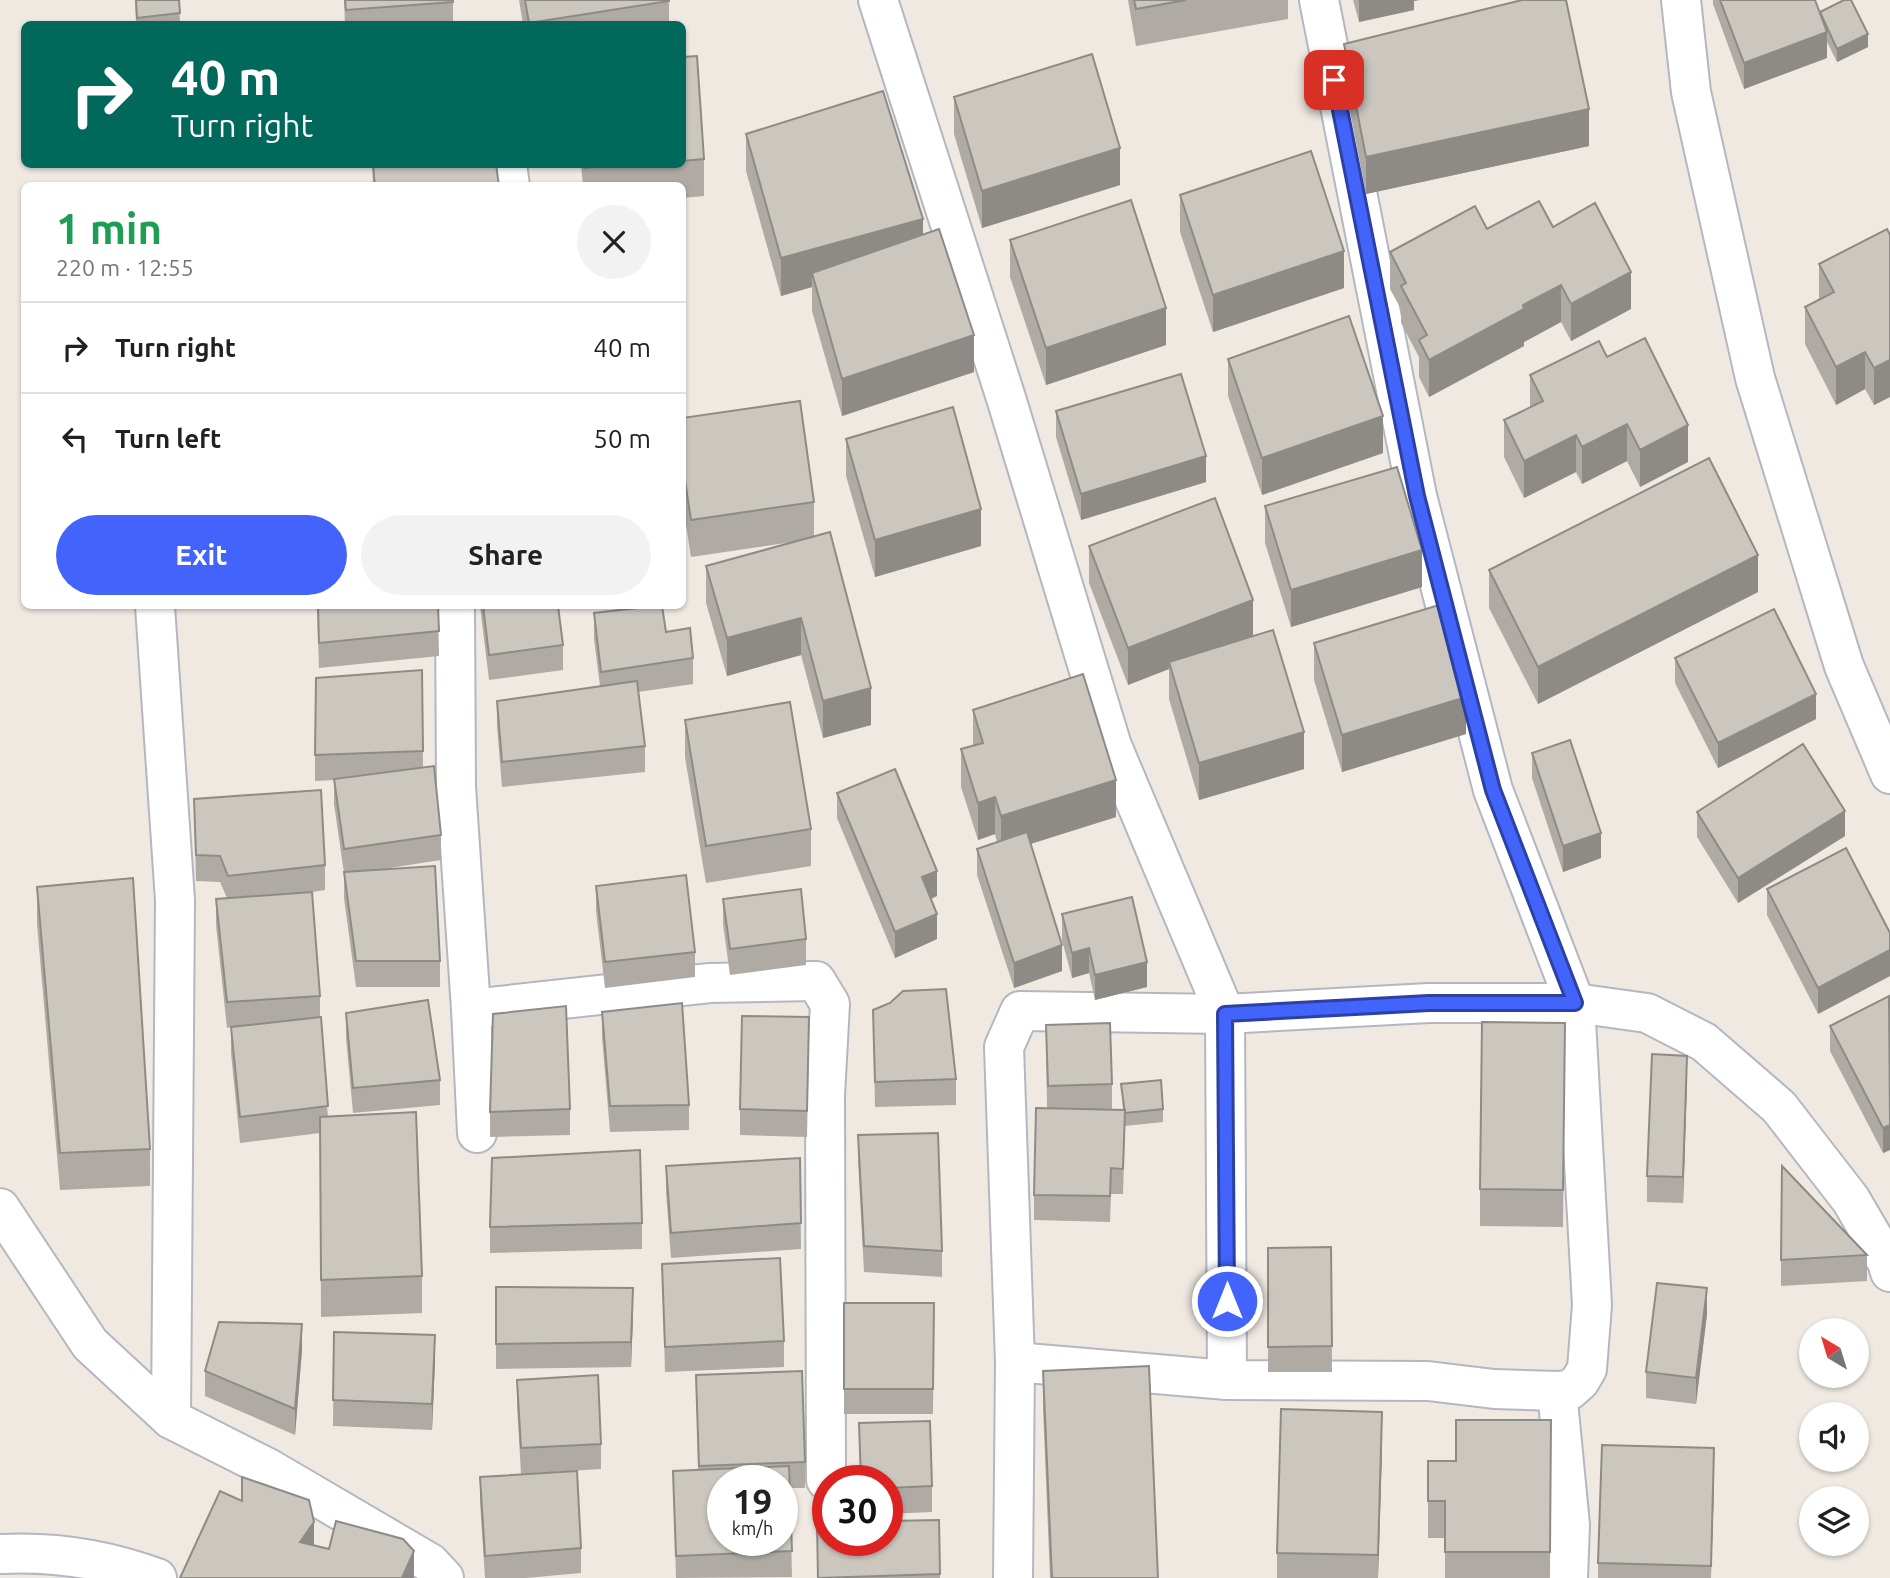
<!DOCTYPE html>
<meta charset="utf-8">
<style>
:root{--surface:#fff;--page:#f2f2f2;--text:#202124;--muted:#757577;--line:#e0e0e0;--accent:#4264fb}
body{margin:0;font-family:Ubuntu,sans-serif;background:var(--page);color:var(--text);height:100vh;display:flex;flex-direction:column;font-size:26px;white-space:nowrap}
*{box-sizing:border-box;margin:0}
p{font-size:23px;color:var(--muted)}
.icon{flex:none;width:38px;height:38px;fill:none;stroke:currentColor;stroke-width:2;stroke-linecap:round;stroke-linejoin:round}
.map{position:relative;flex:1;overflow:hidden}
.details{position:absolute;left:21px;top:182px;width:665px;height:427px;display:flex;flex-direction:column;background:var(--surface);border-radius:10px;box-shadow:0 2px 5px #0004}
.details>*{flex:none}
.guide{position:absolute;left:21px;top:21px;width:665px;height:147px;border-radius:10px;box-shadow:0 2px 5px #0004;background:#00695c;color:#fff;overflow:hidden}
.needle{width:46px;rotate:322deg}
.fabs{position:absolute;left:1799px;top:1318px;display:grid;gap:14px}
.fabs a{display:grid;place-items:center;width:70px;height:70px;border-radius:50%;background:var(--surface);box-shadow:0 2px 5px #0004;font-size:35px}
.speed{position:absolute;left:707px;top:1465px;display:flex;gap:14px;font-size:35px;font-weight:700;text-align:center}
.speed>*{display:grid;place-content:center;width:91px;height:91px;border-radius:50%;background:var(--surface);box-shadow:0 2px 5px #0004;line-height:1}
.speed small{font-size:18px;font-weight:400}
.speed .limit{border:10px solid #d22;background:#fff;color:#111}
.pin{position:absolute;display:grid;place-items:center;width:60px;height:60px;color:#fff;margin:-30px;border-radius:14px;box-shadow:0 4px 10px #0006}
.me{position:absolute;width:77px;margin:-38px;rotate:0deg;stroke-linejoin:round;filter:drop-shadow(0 0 5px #0008)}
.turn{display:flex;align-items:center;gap:24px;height:147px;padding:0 35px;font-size:32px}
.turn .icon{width:91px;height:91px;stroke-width:2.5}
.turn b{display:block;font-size:49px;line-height:60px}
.round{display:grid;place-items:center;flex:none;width:74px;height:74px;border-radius:37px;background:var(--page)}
.head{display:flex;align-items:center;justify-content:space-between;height:119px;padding:0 35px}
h1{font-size:42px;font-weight:600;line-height:52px;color:#1e9e55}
.primary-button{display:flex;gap:14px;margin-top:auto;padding:14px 35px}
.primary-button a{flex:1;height:80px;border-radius:42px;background:var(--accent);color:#fff;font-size:28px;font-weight:600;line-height:80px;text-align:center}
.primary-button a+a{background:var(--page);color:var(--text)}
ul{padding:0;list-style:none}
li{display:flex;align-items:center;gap:21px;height:91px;padding:0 35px;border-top:2px solid var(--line)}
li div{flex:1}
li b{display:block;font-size:26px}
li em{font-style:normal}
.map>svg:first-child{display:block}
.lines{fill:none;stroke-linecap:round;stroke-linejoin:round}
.minor-casing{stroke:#b4b7c1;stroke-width:42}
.minor{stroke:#fff;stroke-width:38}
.wall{fill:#afaba4}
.shaded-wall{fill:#8e8b86}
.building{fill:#cbc7bf;stroke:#8e8b86;stroke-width:2;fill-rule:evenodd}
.route-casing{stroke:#2b41a3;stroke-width:18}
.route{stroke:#4264fb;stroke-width:12}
</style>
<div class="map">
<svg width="1890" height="1578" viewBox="0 0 1890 1578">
<rect width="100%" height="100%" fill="#efe9e1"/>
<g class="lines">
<g class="minor-casing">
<g id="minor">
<polyline points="878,0 1006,398 1112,746 1225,1014 1227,1380"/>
<polyline points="1681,0 1691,92 1755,378 1844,666 1890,774"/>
<polyline points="507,164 510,186"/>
<polyline points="155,606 175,900 171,1419"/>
<polyline points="455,606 456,787 471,1009 477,1133"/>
<polyline points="471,1009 710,983 816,981 830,1004 825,1095 826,1480"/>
<polyline points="0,1208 90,1344 171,1419 268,1468 430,1563 444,1578"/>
<polyline points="1015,1362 1227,1380 1428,1381 1494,1389 1557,1391 1570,1390 1580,1381 1587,1369 1592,1305 1575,1003 1493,790 1417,496 1319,0"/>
<polyline points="1557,1391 1570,1525 1568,1578"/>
<path d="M0 1554C53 1551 108 1560 157 1578"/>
<polyline points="1013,1578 1015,1362 1004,1047 1020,1011 1225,1014 1429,1003 1575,1003 1647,1013 1704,1042 1779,1107 1851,1200 1887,1262 1890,1272"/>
</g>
</g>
<use href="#minor" class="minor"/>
</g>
<g class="wall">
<polygon points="135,0 179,0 180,24 136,24"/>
<polygon points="344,0 453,0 453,24 345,24"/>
<polygon points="519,0 669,0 669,24 523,24"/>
<polygon points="1128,0 1288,0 1288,19 1136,46"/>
<polygon points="1353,0 1419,0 1414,1 1414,10 1359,22"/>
<polygon points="1713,0 1815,0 1820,12 1868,47 1837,62 1827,42 1827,58 1744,89 1713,4"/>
<polygon points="1344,44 1589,146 1366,194 1344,81"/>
<polygon points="682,57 704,159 704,196 682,198 682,186 583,186 581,164 682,164"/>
<polygon points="954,97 1120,185 982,228 954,134"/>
<polygon points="746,134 923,234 974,372 842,416 812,311 812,287 781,296 746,171"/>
<polygon points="372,164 496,164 499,186 373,186"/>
<polygon points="1180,195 1344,288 1213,332 1180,232"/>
<polygon points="1553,227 1631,309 1571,341 1561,322 1524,342 1524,346 1429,397 1419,377 1419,357 1401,323 1401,309 1390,289 1390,252 1487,229"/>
<polygon points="1890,235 1890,397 1874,405 1865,389 1836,405 1805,344 1805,307 1819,299 1819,264"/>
<polygon points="1010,240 1166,345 1046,385 1010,277"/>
<polygon points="1607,357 1688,462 1640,487 1627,461 1582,484 1576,472 1524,498 1504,457 1504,420 1530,407 1530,375"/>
<polygon points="1228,359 1383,453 1262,495 1228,396"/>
<polygon points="1056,411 1206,482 1081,520 1056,437"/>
<polygon points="682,418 814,502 814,536 871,725 823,738 801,655 727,676 706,603 706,566 793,542 691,557 682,498"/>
<polygon points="846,439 981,546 875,577 846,476"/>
<polygon points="1265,506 1422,587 1291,627 1265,543"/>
<polygon points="1089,546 1253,636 1304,769 1199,800 1169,699 1169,669 1128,685 1089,583"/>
<polygon points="1489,570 1758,592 1538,704 1489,608"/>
<polygon points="317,606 438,606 439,656 319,668"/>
<polygon points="480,606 558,606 563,645 563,670 489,680"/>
<polygon points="594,613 666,632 693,658 693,684 638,692 645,746 645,772 502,787 497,726 497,701 600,686 594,639"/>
<polygon points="1314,643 1466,734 1342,772 1314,680"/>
<polygon points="1675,658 1816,719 1718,768 1675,683"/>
<polygon points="422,670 423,767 441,835 441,860 370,871 440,961 440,987 356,987 344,898 344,873 334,804 334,780 315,781 315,755"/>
<polygon points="973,710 1116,817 1031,844 1062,971 1014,988 977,875 977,849 997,842 995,834 978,840 961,787 961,749 973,746"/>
<polygon points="685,720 811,829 811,866 706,883 685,757"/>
<polygon points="1532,753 1601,858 1563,872 1532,778"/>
<polygon points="837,793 937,896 931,899 937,939 895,958 837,818"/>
<polygon points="194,799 325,865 325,890 312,892 320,996 320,1017 328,1117 422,1276 422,1313 321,1317 320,1133 240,1143 231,1053 231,1027 227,1028 216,925 216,899 227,898 220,882 196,881"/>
<polygon points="1697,812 1845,836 1738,903 1697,837"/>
<polygon points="596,886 695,952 695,977 605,988 596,911"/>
<polygon points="37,887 150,1149 150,1186 60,1190 37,924"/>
<polygon points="1767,889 1890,933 1890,976 1818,1014 1767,915"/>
<polygon points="723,899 806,939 806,965 730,975 723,924"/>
<polygon points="1062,914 1147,987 1095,1000 1089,973 1072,978 1062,940"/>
<polygon points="1890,997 1890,1150 1883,1153 1830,1051 1830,1026"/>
<polygon points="873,1010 956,1079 956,1105 875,1107"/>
<polygon points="602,1012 689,1105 689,1130 610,1132 602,1037"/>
<polygon points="346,1013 440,1080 440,1105 353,1113 346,1038"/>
<polygon points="1565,1023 1563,1227 1480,1226 1480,1189"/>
<polygon points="1046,1025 1112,1084 1112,1109 1123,1110 1121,1084 1163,1109 1163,1122 1125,1126 1123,1194 1111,1194 1110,1222 1034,1220 1034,1195 1047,1108"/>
<polygon points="809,1043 807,1137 740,1135 740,1109"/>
<polygon points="1687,1081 1683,1203 1647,1202 1647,1176"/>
<polygon points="570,1109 570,1135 490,1137 490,1112"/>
<polygon points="858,1135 942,1251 942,1277 864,1272 858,1161"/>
<polygon points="800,1158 801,1249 671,1258 666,1192 666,1166"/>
<polygon points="642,1223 642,1249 490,1253 490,1227"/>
<polygon points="1331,1247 1332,1372 1268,1372 1268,1248"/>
<polygon points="1867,1255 1867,1281 1781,1286 1781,1260"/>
<polygon points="662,1264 784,1341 784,1367 665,1372"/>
<polygon points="496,1287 633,1314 631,1367 496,1369"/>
<polygon points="844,1303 934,1303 933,1414 844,1414"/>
<polygon points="1707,1314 1696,1404 1646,1398 1646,1372"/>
<polygon points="334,1332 435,1361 432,1430 333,1426"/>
<polygon points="302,1350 295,1435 205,1396 205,1371"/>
<polygon points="1043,1371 1158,1578 1050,1578 1043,1408"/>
<polygon points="696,1375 805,1462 805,1488 790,1488 792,1577 676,1578 673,1471 698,1470"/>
<polygon points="517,1380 601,1444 601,1469 521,1474 517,1405"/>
<polygon points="1551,1420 1550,1578 1445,1578 1445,1538 1428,1538 1428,1461 1456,1461"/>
<polygon points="859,1423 932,1486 932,1512 887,1514 887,1480 860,1480"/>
<polygon points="1382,1449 1378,1578 1277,1578 1277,1553"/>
<polygon points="480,1477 581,1548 581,1573 526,1578 485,1578 480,1502"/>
<polygon points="1714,1485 1711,1578 1598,1578 1598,1563"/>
<polygon points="939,1520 940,1578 817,1578 817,1524"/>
</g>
<g class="shaded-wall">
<polygon points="1359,0 1419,0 1414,1 1414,10 1359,22"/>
<polygon points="1827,32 1827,58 1744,89 1744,63"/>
<polygon points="1868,34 1868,47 1837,62 1837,49"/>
<polygon points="1589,109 1589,146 1366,194 1366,157"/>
<polygon points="1120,148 1120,185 982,228 982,191"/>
<polygon points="923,219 923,256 812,273 812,287 781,296 781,258"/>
<polygon points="1344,251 1344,288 1213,332 1213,295"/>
<polygon points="1631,272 1631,309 1571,341 1571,304"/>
<polygon points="1561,285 1561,322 1524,342 1524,346 1429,397 1429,360 1523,305"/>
<polygon points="1166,308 1166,345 1046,385 1046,348"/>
<polygon points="974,335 974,372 842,416 842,379"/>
<polygon points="1865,352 1865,389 1836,405 1836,367"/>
<polygon points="1890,360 1890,397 1874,405 1874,368"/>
<polygon points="1383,416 1383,453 1262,495 1262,458"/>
<polygon points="1627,424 1627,461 1582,484 1582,447"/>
<polygon points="1688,425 1688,462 1640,487 1640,450"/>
<polygon points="1576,435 1576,472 1524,498 1524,461"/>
<polygon points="1206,456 1206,482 1081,520 1081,494"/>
<polygon points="981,509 981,546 875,577 875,540"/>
<polygon points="1422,550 1422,587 1291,627 1291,590"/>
<polygon points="1758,555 1758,592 1538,704 1538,667"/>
<polygon points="1253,600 1253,637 1169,662 1169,669 1128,685 1128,648"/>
<polygon points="801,618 801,655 727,676 727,638"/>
<polygon points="871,688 871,725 823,738 823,701"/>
<polygon points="1816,694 1816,719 1718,768 1718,743"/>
<polygon points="1466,697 1466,734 1342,772 1342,735"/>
<polygon points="1304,732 1304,769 1199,800 1199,763"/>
<polygon points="1116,780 1116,817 1001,853 1001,816"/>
<polygon points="995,797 995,834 978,840 978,803"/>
<polygon points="1845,811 1845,836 1738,903 1738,878"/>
<polygon points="1601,833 1601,858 1563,872 1563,846"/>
<polygon points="937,871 937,896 922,902 922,877"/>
<polygon points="937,914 937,939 895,958 895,932"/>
<polygon points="1062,945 1062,971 1014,988 1014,963"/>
<polygon points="1089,948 1089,973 1072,978 1072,953"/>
<polygon points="1890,950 1890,976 1818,1014 1818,988"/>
<polygon points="1147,962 1147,987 1095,1000 1095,975"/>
<polygon points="1687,1056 1687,1081 1683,1203 1683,1177"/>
<polygon points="1890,1125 1890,1150 1883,1153 1883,1128"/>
<polygon points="633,1288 633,1314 631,1367 631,1342"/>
<polygon points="1707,1288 1707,1314 1696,1404 1696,1378"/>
<polygon points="302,1324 302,1350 295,1435 295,1409"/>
<polygon points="435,1335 435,1361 432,1430 432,1404"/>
<polygon points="1382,1412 1382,1449 1378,1578 1378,1555"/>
<polygon points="1714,1448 1714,1485 1711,1578"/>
<polygon points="314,1522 314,1559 300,1542"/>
<polygon points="414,1551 414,1578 402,1578"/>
</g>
<g class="building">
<polygon points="136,0 179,0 180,13 137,18"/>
<polygon points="345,0 453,0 453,2 346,10"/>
<polygon points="525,0 669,0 669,1 529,23"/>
<polygon points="1134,0 1186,0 1136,9"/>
<polygon points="1522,0 1566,0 1589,109 1366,157 1344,44"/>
<polygon points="1720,0 1815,0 1827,32 1744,63"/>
<polygon points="1844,0 1851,0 1868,34 1837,49 1820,12"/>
<polygon points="1092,54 1120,148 982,191 954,97"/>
<polygon points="697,56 704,159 682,161 682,57"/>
<polygon points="883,91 923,219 781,258 746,134"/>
<polygon points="1311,151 1344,251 1213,295 1180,195"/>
<polygon points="373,164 496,164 499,186 375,186"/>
<polygon points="584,164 628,164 584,168"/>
<polygon points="1131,200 1166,308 1046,348 1010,240"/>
<polygon points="1539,201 1553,227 1595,203 1631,272 1571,304 1561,285 1523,305 1524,309 1429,360 1419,340 1427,335 1401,286 1406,283 1390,252 1475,206 1487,229"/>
<polygon points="939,229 974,335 842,379 812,273"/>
<polygon points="1887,229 1890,235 1890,360 1874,368 1865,352 1836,367 1805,307 1834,292 1819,264"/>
<polygon points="1349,316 1383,416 1262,458 1228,359"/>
<polygon points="1645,338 1688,425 1640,450 1627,424 1582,447 1576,435 1524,461 1504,420 1543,401 1530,375 1599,341 1607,357"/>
<polygon points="1181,374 1206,456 1081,494 1056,411"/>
<polygon points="800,401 814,502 691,520 682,461 682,418"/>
<polygon points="953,407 981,509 875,540 846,439"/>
<polygon points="1709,458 1758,555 1538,667 1489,570"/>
<polygon points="1397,467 1422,550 1291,590 1265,506"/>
<polygon points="1215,498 1253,600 1128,648 1089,546"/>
<polygon points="830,532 871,688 823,701 801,618 727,638 706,566"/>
<polygon points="1439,605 1466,697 1342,735 1314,643"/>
<polygon points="318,606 438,606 439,631 319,643"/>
<polygon points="483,606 558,606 563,645 489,655"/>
<polygon points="655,606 662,606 666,632 690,628 693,658 601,672 594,613"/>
<polygon points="1774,609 1816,694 1718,743 1675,658"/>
<polygon points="1273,630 1304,732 1199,763 1169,662"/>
<polygon points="422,670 423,751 315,755 316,678"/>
<polygon points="1083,674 1116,780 1001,816 995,797 978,803 961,749 983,743 973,710"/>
<polygon points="637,681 645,746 502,762 497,701"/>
<polygon points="790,702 811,829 706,846 685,720"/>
<polygon points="1570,740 1601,833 1563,846 1532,753"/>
<polygon points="1803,744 1845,811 1738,878 1697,812"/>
<polygon points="434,766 441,835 344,849 334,779"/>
<polygon points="895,769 937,871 922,877 937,914 895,932 837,793"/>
<polygon points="321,790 325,865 228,876 220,856 196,855 194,799"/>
<polygon points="1027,832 1062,945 1014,963 977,849"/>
<polygon points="1846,848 1890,933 1890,950 1818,988 1767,889"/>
<polygon points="435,866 440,961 356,961 344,872"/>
<polygon points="686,875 695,952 605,962 596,886"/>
<polygon points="133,878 150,1149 60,1153 37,887"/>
<polygon points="801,889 806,939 730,949 723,899"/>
<polygon points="312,892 320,996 227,1002 216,899"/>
<polygon points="1132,897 1147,962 1095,975 1089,948 1072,953 1062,914"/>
<polygon points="946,989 956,1079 875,1082 873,1010 890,1003 903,991"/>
<polygon points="1889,996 1890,1125 1883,1128 1830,1026"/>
<polygon points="428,1000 440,1080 353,1088 346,1013"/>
<polygon points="682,1003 689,1105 610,1106 602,1012"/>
<polygon points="566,1006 570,1109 490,1112 493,1014"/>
<polygon points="742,1016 809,1017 807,1111 740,1109"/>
<polygon points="321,1017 328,1106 240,1117 231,1027"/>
<polygon points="1482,1022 1565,1023 1563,1190 1480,1189"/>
<polygon points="1110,1023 1112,1084 1048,1086 1046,1025"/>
<polygon points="1652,1054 1687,1056 1683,1177 1647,1176"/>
<polygon points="1161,1080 1163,1109 1125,1113 1121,1084"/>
<polygon points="1036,1108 1125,1110 1123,1169 1111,1168 1110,1196 1034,1195"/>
<polygon points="416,1112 422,1276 321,1280 320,1117"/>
<polygon points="938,1133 942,1251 864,1246 858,1135"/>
<polygon points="640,1150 642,1223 490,1227 492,1158"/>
<polygon points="800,1158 801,1223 671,1233 666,1166"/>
<polygon points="1782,1166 1867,1255 1781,1260"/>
<polygon points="1331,1247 1332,1346 1268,1347 1268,1248"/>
<polygon points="780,1258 784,1341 665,1347 662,1264"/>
<polygon points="1657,1283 1707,1288 1696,1378 1646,1372"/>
<polygon points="496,1287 633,1288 631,1342 496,1344"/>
<polygon points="844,1303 934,1303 933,1389 844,1389"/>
<polygon points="219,1322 302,1324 295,1409 205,1371"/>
<polygon points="334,1332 435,1335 432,1404 333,1400"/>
<polygon points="1149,1366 1158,1578 1052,1578 1043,1371"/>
<polygon points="802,1371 805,1462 699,1466 696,1375"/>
<polygon points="598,1375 601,1444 521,1448 517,1380"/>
<polygon points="1281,1409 1382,1412 1378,1555 1277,1553"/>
<polygon points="1456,1420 1551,1420 1550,1552 1445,1552 1445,1501 1428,1501 1428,1461 1456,1461"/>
<polygon points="930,1421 932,1486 887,1488 887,1480 861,1480 859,1423"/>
<polygon points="1602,1445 1714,1448 1711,1566 1598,1563"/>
<path d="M789 1466 792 1551 676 1556 673 1471ZM723 1480H782V1540H723Z"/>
<polygon points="577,1471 581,1548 485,1556 480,1477"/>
<polygon points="242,1477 309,1500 314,1522 300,1542 329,1549 336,1521 403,1539 414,1551 402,1578 180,1578 220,1491 242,1501"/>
<polygon points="939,1520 940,1574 818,1578 817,1524 828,1523 828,1540 887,1540 887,1521"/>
</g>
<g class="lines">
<g class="route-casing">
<polyline id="route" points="1227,1301 1225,1014 1429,1003 1575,1003 1493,790 1417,496 1334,80"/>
</g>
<use href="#route" class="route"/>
</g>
</svg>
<div class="fabs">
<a><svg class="needle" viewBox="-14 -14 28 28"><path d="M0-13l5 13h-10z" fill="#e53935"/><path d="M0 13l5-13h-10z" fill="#757577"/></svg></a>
<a><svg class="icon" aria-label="sound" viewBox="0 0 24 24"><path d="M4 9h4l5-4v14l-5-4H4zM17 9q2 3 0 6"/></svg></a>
<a><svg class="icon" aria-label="layers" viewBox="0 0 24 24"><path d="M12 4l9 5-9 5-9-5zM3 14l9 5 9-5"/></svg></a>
</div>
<div class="speed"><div>19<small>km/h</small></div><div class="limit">30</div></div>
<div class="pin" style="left:1334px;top:80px;background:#d93025"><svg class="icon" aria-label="arrive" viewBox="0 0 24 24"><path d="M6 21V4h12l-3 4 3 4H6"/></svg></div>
<svg class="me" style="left:1227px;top:1301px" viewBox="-20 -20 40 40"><circle r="17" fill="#4264fb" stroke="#fff" stroke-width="3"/><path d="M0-11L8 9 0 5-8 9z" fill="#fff"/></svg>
<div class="guide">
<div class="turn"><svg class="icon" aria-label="right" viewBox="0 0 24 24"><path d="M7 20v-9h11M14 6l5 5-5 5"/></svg><div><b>40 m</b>Turn right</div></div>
</div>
<section class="details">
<div class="head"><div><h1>1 min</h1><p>220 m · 12:55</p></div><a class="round"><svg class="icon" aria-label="close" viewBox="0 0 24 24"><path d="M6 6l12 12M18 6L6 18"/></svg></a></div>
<ul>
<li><svg class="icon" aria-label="right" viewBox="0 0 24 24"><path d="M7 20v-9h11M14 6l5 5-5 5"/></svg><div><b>Turn right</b></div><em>40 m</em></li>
<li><svg class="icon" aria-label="left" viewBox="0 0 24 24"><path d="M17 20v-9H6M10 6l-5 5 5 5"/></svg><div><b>Turn left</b></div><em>50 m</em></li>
</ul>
<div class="primary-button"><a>Exit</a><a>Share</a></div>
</section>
</div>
